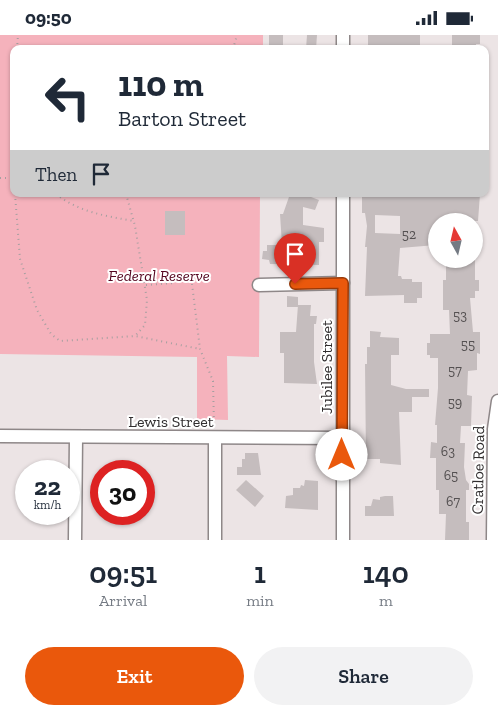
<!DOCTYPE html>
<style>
:root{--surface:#fff;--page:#f2f2f3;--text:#1f2937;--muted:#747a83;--accent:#ea580c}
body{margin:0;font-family:"Zilla Slab",serif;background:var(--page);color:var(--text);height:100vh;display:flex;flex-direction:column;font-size:19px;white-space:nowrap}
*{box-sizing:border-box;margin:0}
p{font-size:16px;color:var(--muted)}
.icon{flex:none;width:28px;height:28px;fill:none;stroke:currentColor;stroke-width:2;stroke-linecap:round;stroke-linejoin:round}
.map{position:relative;height:505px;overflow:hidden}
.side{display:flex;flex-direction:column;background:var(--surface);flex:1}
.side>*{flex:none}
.banner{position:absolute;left:10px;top:10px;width:479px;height:152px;border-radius:10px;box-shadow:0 1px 4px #0004;background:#fff;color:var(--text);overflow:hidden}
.needle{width:32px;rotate:352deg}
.controls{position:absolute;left:428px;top:178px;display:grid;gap:10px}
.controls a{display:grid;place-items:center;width:55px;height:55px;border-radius:50%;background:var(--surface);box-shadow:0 1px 4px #0004;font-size:25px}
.speed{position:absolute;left:15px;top:425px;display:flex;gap:10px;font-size:25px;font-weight:700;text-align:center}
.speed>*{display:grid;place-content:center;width:65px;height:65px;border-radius:50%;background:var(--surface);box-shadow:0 1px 4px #0004;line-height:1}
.speed small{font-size:12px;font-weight:400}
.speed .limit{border:8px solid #d22;background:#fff;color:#111}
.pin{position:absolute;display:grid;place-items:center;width:42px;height:42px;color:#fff;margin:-51px -21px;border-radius:50% 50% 50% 0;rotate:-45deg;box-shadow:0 0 5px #0007}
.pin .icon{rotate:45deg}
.me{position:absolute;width:55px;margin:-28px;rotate:0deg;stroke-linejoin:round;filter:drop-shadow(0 0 4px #0008)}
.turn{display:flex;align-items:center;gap:18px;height:105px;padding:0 25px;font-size:22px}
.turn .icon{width:65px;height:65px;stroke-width:2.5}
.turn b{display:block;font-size:35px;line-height:42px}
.then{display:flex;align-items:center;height:48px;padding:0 25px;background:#0003;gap:10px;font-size:19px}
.eta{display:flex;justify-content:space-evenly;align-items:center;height:85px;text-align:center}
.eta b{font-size:30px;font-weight:600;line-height:35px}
.cta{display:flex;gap:10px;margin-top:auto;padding:10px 25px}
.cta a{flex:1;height:58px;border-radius:30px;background:var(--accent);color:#fff;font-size:20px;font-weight:600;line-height:58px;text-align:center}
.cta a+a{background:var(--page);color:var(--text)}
.status{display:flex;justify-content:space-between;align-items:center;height:35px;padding:0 25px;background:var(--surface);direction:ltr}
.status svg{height:14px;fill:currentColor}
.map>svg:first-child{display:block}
.green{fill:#f5b2bc}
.building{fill:#c5bdbe;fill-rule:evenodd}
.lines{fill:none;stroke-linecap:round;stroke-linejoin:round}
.minor-casing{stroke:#8e8788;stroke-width:15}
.path{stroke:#a69fa0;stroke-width:2;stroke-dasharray:1 4;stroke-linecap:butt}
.minor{stroke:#fff;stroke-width:12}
.route-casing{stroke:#983908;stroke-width:12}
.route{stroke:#ea580c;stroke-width:9}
.labels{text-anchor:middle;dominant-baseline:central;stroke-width:4;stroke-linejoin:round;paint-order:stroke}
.number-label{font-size:14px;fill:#555152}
.park-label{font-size:16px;font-style:italic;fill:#550620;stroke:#fff}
.street-label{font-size:16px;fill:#302d2e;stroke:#fff}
</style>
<div class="status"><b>09:50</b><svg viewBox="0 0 49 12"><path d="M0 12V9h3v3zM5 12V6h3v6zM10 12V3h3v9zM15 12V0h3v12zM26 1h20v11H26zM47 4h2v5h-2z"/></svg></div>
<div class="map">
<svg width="498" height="505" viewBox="0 0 498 505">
<rect width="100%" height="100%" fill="#ece4e5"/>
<polygon class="green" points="0,0 263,0 263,14 14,14 14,159 260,159 259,322 227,321 228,385 197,384 197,322 0,319"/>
<g class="building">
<rect x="269" y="0" width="14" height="11"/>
<polygon points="307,0 317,0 316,14 306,14"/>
<polygon points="368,0 420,0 420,12 415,12 415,14 368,12"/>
<polygon points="452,0 480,0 480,9 476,9 476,14 452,14"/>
<polygon points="290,159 303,159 319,165 315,175 303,172 303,190 324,193 324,207 319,207 319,230 270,229 269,225 262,224 263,216 267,216 267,210 282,210 280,179 283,179"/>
<path d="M362 159H480L478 186H436V210L400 213 398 241H401L402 244H412V247H422V263H417V268H404V260L365 261 367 212H365L367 191 365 178H362ZM375 180 400 181V199L375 198Z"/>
<rect x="165" y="176" width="20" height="24"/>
<polygon points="446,224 475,224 475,245 479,245 479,256 475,256 475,263 470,263 473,297 480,297 480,319 477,318 477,335 468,336 467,360 472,361 471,391 461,391 460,408 465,408 464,432 466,445 469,449 469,455 466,455 466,487 469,487 469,505 445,505 446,479 439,479 439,455 436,455 436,423 430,423 431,407 437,408 437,390 435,390 438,353 438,323 430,323 430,320 427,320 427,308 430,308 430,299 450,299 449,275 443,275 443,245 446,245"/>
<polygon points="287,261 298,262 298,272 287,272"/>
<polygon points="298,270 311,270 310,281 317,281 316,289 314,289 314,327 317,349 284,348 284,318 280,318 280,297 296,297"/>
<polygon points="370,296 381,297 380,302 399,303 399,320 391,320 391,350 406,354 429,354 429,362 412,362 412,377 399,377 401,430 380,428 380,424 366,424 365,329 367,329 367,312 370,312"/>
<polygon points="245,418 258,418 261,440 237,440 237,432 242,432 242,424 245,424"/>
<polygon points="246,445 264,461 255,472 236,455"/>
<polygon points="305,445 318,446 318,475 285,473 286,461 293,460 293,453 300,453 301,450 304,451"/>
<polygon points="385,461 393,461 394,481 365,481 365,471 371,471 373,464 380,465 380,462"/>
</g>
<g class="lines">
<g class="minor-casing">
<g id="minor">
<polyline points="343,14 343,0"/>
<polyline points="259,250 343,248"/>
<polyline points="0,401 343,403"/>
<polyline points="75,505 76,402"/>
<polyline points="215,505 215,403"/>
<polyline points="343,505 343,159"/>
<polyline points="493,505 494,394 498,366"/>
</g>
</g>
<g class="path">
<polyline points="17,14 18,0"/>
<polyline points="233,14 237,0"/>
<polyline points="14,56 11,100 14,139"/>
<polyline points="0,143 14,143"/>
<polyline points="15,159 20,224 37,275 51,299 60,306 135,301 200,314"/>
<path d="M56 159C79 177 105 181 134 186"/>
<polyline points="126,159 135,191 147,265 145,290 135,301"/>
<polyline points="192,249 200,314 213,346 214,390"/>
<polyline points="146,250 174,248"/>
</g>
<use href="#minor" class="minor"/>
</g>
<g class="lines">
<g class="route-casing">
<polyline id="route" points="295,249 343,248 342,420"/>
</g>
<use href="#route" class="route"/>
</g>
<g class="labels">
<g class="number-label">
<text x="409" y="199">52</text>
<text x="460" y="280">53</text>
<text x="468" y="309">55</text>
<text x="455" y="335">57</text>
<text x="455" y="367">59</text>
<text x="448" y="416">63</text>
<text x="451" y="440">65</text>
<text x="453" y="466">67</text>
</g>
<g class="park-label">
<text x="159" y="240">Federal Reserve</text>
</g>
<g class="street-label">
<text transform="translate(326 332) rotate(-90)">Jubilee Street</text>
<text x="171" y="386">Lewis Street</text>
<text transform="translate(478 435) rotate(-89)">Cratloe Road</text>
</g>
</g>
</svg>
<div class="controls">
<a><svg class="needle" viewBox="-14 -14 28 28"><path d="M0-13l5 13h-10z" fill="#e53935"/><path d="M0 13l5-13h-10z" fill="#747a83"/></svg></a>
</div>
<div class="speed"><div>22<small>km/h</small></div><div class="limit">30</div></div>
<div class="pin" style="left:295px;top:249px;background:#d93025"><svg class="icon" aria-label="arrive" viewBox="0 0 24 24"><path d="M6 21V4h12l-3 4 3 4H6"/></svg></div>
<svg class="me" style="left:342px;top:420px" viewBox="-20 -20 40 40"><circle r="19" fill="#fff"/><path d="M0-13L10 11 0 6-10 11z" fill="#ea580c"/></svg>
<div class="banner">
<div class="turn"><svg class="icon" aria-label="left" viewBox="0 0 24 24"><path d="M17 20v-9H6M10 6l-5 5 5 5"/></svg><div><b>110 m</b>Barton Street</div></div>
<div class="then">Then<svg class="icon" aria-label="arrive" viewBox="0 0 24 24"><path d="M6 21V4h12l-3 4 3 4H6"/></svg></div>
</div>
</div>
<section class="side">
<div class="eta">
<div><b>09:51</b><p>Arrival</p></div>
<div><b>1</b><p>min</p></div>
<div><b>140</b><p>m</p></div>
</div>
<div class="cta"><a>Exit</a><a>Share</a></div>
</section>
